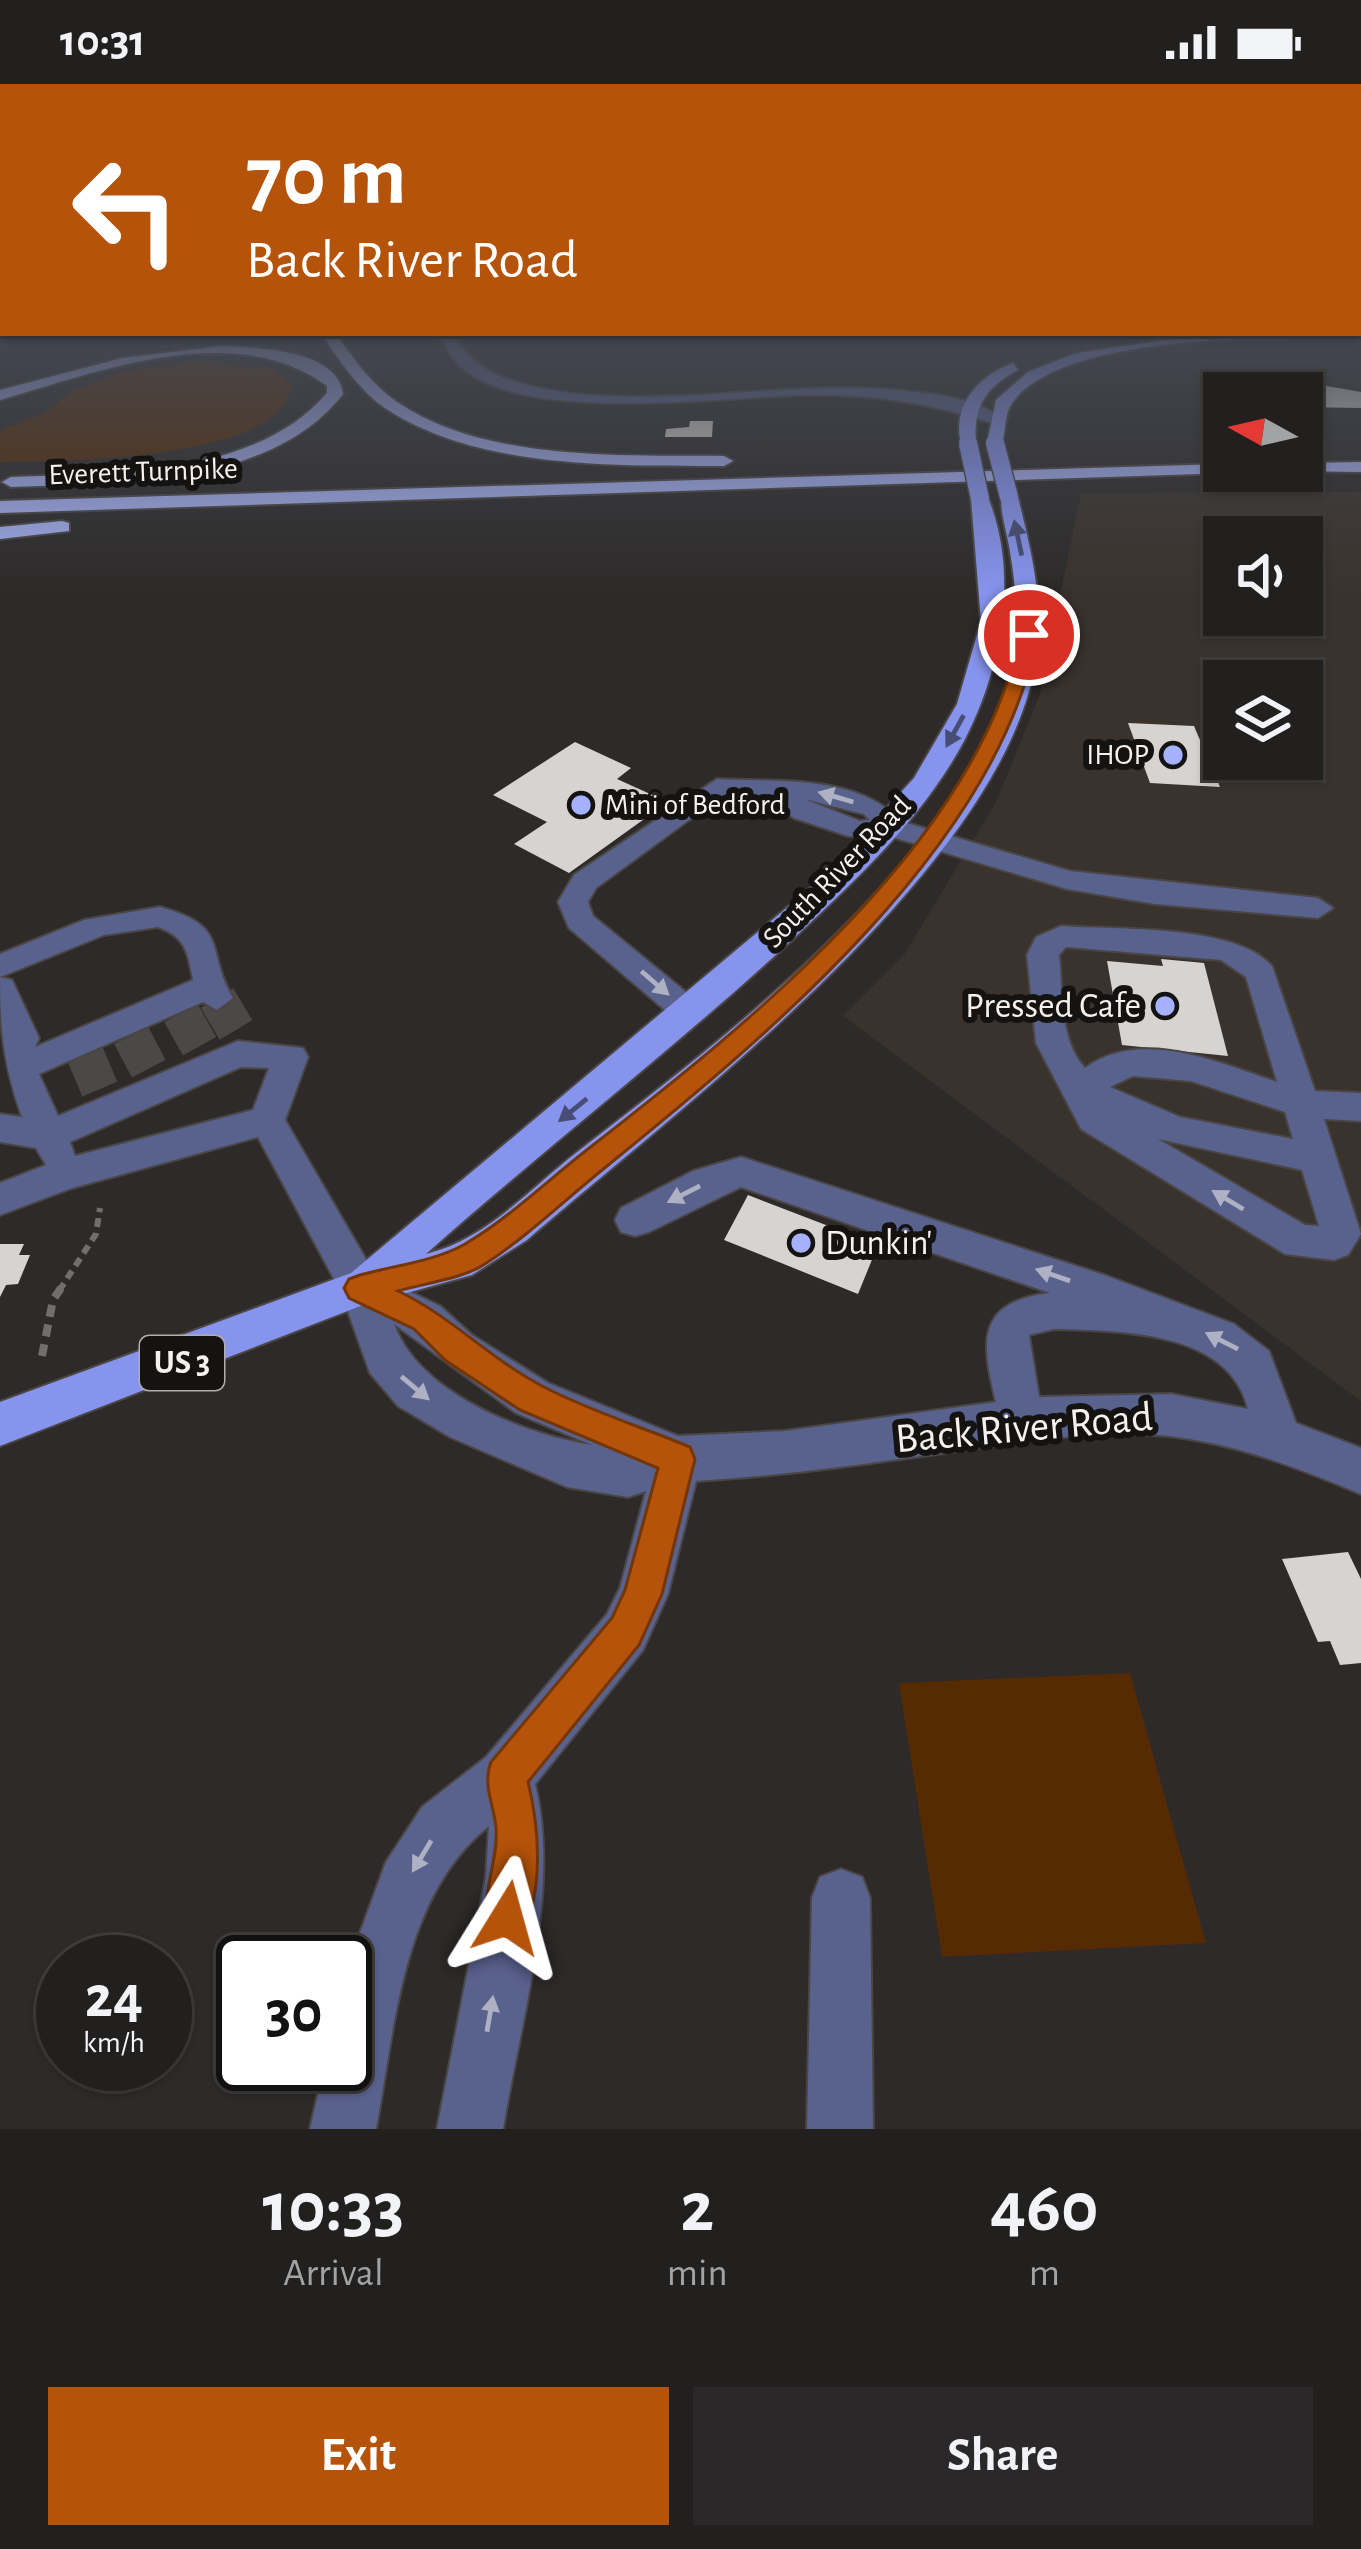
<!DOCTYPE html>
<style>
:root{--surface:#22201f;--page:#2a2828;--text:#f1f3f6;--muted:#a2a3a4;--line:#3f3e3d;--accent:#b45309}
body{margin:0;font-family:"Alegreya Sans",sans-serif;background:var(--page);color:var(--text);height:100vh;display:flex;flex-direction:column;font-size:45px;white-space:nowrap}
*{box-sizing:border-box;margin:0}
p{font-size:39px;color:var(--muted)}
.icon{flex:none;width:66px;height:66px;fill:none;stroke:currentColor;stroke-width:2;stroke-linecap:round;stroke-linejoin:round}
.map{position:relative;height:2045px;overflow:hidden}
.details{display:flex;flex-direction:column;background:var(--surface);flex:1}
.details>*{flex:none}
.banner{position:absolute;left:0px;top:0px;width:1362px;height:252px;box-shadow:0 3px 9px #0004,0 0 0 3px var(--line);background:#b45309;color:#fff;overflow:hidden}
.needle{width:78px;rotate:278deg}
.tools{position:absolute;left:1203px;top:288px;display:grid;gap:24px}
.tools a{display:grid;place-items:center;width:120px;height:120px;border-radius:0px;background:var(--surface);box-shadow:0 3px 9px #0004,0 0 0 3px var(--line);font-size:60px}
.speed{position:absolute;left:36px;top:1851px;display:flex;gap:24px;font-size:60px;font-weight:700;text-align:center}
.speed>*{display:grid;place-content:center;width:156px;height:156px;border-radius:50%;background:var(--surface);box-shadow:0 3px 9px #0004,0 0 0 3px var(--line);line-height:1}
.speed small{font-size:30px;font-weight:400}
.speed .limit{border:6px solid #111;border-radius:18px;background:#fff;color:#111}
.pin{position:absolute;display:grid;place-items:center;width:102px;height:102px;color:#fff;margin:-51px;border:6px solid #fff;border-radius:50%;box-shadow:0 3px 12px #0007}
.me{position:absolute;width:132px;margin:-66px;rotate:8deg;stroke-linejoin:round;filter:drop-shadow(0 0 9px #0008)}
.turn{display:flex;align-items:center;gap:42px;height:252px;padding:0 48px;font-size:54px}
.turn .icon{width:156px;height:156px;stroke-width:2.5}
.turn b{display:block;font-size:84px;line-height:102px}
.eta{display:flex;justify-content:space-evenly;align-items:center;height:204px;text-align:center}
.eta b{font-size:72px;font-weight:700;line-height:84px}
.primary-button{display:flex;gap:24px;margin-top:auto;padding:24px 48px}
.primary-button a{flex:1;height:138px;border-radius:0px;background:var(--accent);color:#fff;font-size:48px;font-weight:700;line-height:138px;text-align:center}
.primary-button a+a{background:var(--page);color:var(--text)}
.status{display:flex;justify-content:space-between;align-items:center;height:84px;padding:0 60px;background:var(--surface);direction:ltr}
.status svg{height:33px;fill:currentColor}
.map>svg:first-child{display:block}
.built{fill:#3a322d;fill-rule:evenodd}
.green{fill:#562b04}
.building{fill:#d7d3d1}
.lines{fill:none;stroke-linecap:round;stroke-linejoin:round}
.minor-tunnel{stroke:#4b4847;stroke-width:38;stroke-dasharray:38 18;stroke-linecap:butt}
.minor-casing{stroke:#494645;stroke-width:4}
.major-casing{stroke:#494645;stroke-width:4}
.highway-casing{stroke:#494645;stroke-width:4}
.path-far1{stroke:#716e6d;stroke-width:6;stroke-dasharray:9 6;stroke-linecap:butt}
.path{stroke:#716e6d;stroke-width:8;stroke-dasharray:12 8;stroke-linecap:butt}
.minor{fill:#59618d;fill-rule:evenodd}
.major{fill:#8794ee;fill-rule:evenodd}
.highway{fill:#a3aeef;fill-rule:evenodd}
.major-bridge-casing{stroke:#494645;stroke-width:21;stroke-linecap:butt}
.major-bridge{stroke:#8794ee;stroke-width:18}
.oneway{fill:#484d75}
.oneway2{fill:#aeb1c4}
.route{fill:#b45309;stroke:#753606;stroke-width:3}
.poi-dot{fill:#a5b1fc;stroke:#141312;stroke-width:4.5}
.labels{text-anchor:middle;dominant-baseline:central;stroke-width:12;stroke-linejoin:round;paint-order:stroke}
.far-street-label{font-size:30px;fill:#f4f2f1;stroke:#141312}
.far-poi-label{font-size:30px;fill:#f4f2f1;stroke:#141312;text-anchor:end}
.shield{fill:#141312;stroke:#b1afae;stroke-width:3}
.shield-label{font-size:33px;font-weight:bold;fill:#f4f2f1}
.poi-label{font-size:36px;fill:#f4f2f1;stroke:#141312;text-anchor:end}
.near-street-label{font-size:42px;fill:#f4f2f1;stroke:#141312}
</style>
<div class="status"><b>10:31</b><svg viewBox="0 0 49 12"><path d="M0 12V9h3v3zM5 12V6h3v6zM10 12V3h3v9zM15 12V0h3v12zM26 1h20v11H26zM47 4h2v5h-2z"/></svg></div>
<div class="map">
<svg width="1361" height="2045" viewBox="0 0 1361 2045">
<rect width="100%" height="100%" fill="#2d2a29"/>
<path class="built" d="M1361 408V1317L843 932 904 871 996 718 1040 610 1081 409ZM1224 453H1302V531H1224ZM1224 597H1302V675H1224Z"/>
<g class="green">
<path d="M196 277 273 284 293 302C289 308 285 321 280 326 230 376 68 377 0 378V346L45 329 72 307 122 288Z"/>
<polygon points="1130,1589 1206,1859 942,1873 899,1599"/>
</g>
<g class="building">
<polygon points="1303,298 1361,308 1361,324 1302,323 1302,309 1309,309 1304,305 1312,305"/>
<polygon points="690,337 713,337 712,353 665,353 666,345 689,343"/>
<polygon points="1128,639 1194,642 1220,703 1150,699"/>
<polygon points="575,658 631,684 617,695 659,714 638,729 647,733 569,789 514,760 547,738 493,711"/>
<polygon points="1161,875 1204,879 1228,972 1122,961 1107,877 1163,882"/>
<polygon points="748,1111 878,1161 858,1210 724,1156"/>
<polygon points="0,1160 24,1160 19,1171 30,1171 18,1200 6,1201 0,1213"/>
<polygon points="1348,1468 1361,1495 1361,1579 1340,1581 1330,1557 1318,1558 1282,1475"/>
</g>
<g class="lines">
<g class="minor-tunnel">
<polyline points="217,914 236,946"/>
<polyline points="181,929 200,963"/>
<polyline points="131,951 149,985"/>
<polyline points="85,970 101,1008"/>
</g>
<g class="minor-casing">
<g id="minor">
<path d="M437 249H451C466 271 481 286 507 295 621 336 788 291 914 308 942 311 978 316 1001 334L993 339C930 319 869 309 802 311 721 313 517 341 458 280 450 271 444 259 437 249Z"/>
<path d="M717 695C775 698 859 690 900 737L1070 787 1318 814 1333 824 1318 834 1155 820 1067 805 889 752H848L794 734 766 714 723 711 596 804 588 818 593 832 703 922 708 930 691 942 679 938 569 844 558 818 574 791ZM804 715 864 730 870 736 860 737Z"/>
<path d="M160 823C232 843 204 865 233 914L217 926 203 918 39 990 58 1032 238 957 303 964 308 973 285 1036 375 1191 440 1222 472 1251 548 1299 678 1352 785 1347 996 1318C981 1257 976 1218 1050 1209L741 1103 649 1148 635 1152 621 1148 615 1136 621 1124 693 1087 741 1073 1107 1192 1234 1240 1269 1267 1296 1339 1361 1364V1410C1299 1384 1237 1360 1169 1352 1097 1345 1021 1358 950 1368 865 1380 781 1392 696 1397L668 1510 643 1566 535 1700C561 1805 520 1938 503 2045H437L486 1792 489 1742C402 1811 395 1943 376 2045H310L325 1980H345V1890L386 1778 422 1723 486 1673 607 1530 620 1504 646 1407 628 1413 567 1403 450 1353 398 1322 370 1289 341 1208 258 1053 72 1104 0 1131V1099L46 1081 36 1064 0 1058V1030L22 1033C0 971 0 937 0 870L84 836ZM158 843C186 853 188 869 193 896L35 963 39 954 12 896 0 893 104 851ZM241 983 269 984 253 1026 75 1072 70 1058ZM394 1240 516 1329 592 1361C524 1350 419 1310 394 1240ZM1054 1245C1121 1247 1229 1246 1248 1325L1171 1310 1039 1313 1029 1251Z"/>
<path d="M1061 842C1117 846 1235 840 1272 882L1315 1007 1361 1009V1037L1324 1035 1361 1150 1348 1171 1334 1176 1285 1170 1081 1045 1036 959 1027 871 1036 853ZM1066 863 1221 876 1246 893 1277 998C1220 979 1141 943 1085 984 1059 957 1063 907 1059 871ZM1133 992 1191 997 1285 1028 1293 1055 1180 1033 1110 1003ZM1158 1055 1302 1086 1319 1142 1305 1141Z"/>
<polygon points="841,1785 862,1793 870,1814 873,2045 807,2045 812,1814 820,1793"/>
</g>
</g>
<g class="major-casing">
<g id="major">
<path d="M1361 246V254C1278 255 1065 247 1012 319 1004 330 1006 350 1001 363L987 359 996 316 1028 288 1077 269 1207 250Z"/>
<path d="M1013 279 1018 286C986 303 973 322 976 359L962 363C950 323 977 292 1013 279Z"/>
<path d="M1002 409 1018 413C1031 466 1045 521 1036 575 1005 783 680 1023 527 1156L472 1191 363 1221 0 1362V1318L351 1189 821 795 914 694 957 620 981 537 971 415 987 411C1020 489 1002 584 964 657 923 734 855 797 792 856 674 965 546 1063 426 1170 487 1155 528 1106 576 1069 724 954 952 783 1008 598 1021 553 1017 507 1009 462 1006 445 999 425 1002 409Z"/>
</g>
</g>
<g class="highway-casing">
<g id="highway">
<polygon points="3,241 5,249 0,250 0,242"/>
<path d="M321 249H335C353 274 371 300 397 318 486 378 621 371 724 372L733 377 724 382C617 381 482 386 388 326 359 307 340 277 321 249Z"/>
<path d="M222 262C256 264 338 265 343 310 271 403 118 399 11 403L2 398 11 393C113 389 255 393 327 309V302C236 234 97 288 0 316V306L122 274Z"/>
<polygon points="1361,378 1361,388 1295,387 1302,387 1302,379"/>
<polygon points="1224,380 1230,389 0,429 0,417"/>
<polygon points="62,437 69,439 69,447 0,455 0,443"/>
</g>
</g>
<polyline class="path-far1" points="59,1207 96,1150 100,1124"/>
<polyline class="path" points="42,1272 53,1216 61,1204"/>
<use href="#minor" class="minor"/>
<use href="#major" class="major"/>
<use href="#highway" class="highway"/>
<g class="major-bridge-casing">
<g id="major-bridge">
<polyline points="968,359 980,415"/>
<polyline points="995,359 1009,413"/>
</g>
</g>
<use href="#major-bridge" class="major-bridge"/>
</g>
<defs><path id="oneway-solid" d="M-6-.8H1V-3.2L6.5 0L1 3.2V.8H-6Z" transform="scale(3)"/></defs>
<g class="oneway">
<use href="#oneway-solid" transform="translate(1018 454) rotate(-102)"/>
<use href="#oneway-solid" transform="translate(955 647) rotate(119)"/>
<use href="#oneway-solid" transform="translate(573 1026) rotate(141)"/>
</g>
<g class="oneway2">
<use href="#oneway-solid" transform="translate(836 713) rotate(-164)"/>
<use href="#oneway-solid" transform="translate(655 899) rotate(41)"/>
<use href="#oneway-solid" transform="translate(684 1110) rotate(153)"/>
<use href="#oneway-solid" transform="translate(1228 1116) rotate(-149)"/>
<use href="#oneway-solid" transform="translate(1053 1191) rotate(-161)"/>
<use href="#oneway-solid" transform="translate(1222 1257) rotate(-153)"/>
<use href="#oneway-solid" transform="translate(415 1304) rotate(40)"/>
<use href="#oneway-solid" transform="translate(422 1772) rotate(121)"/>
<use href="#oneway-solid" transform="translate(490 1930) rotate(-80)"/>
</g>
<linearGradient id="sky" x2="0" y2="1"><stop stop-color="#191717"/><stop offset="0.44" stop-color="#464a54"/><stop offset="1" stop-color="#464a54" stop-opacity="0"/></linearGradient>
<rect width="1361" height="509" fill="url(#sky)"/>
<path class="route" d="M1029 546 1037 551C1000 760 765 954 607 1082 567 1114 528 1152 485 1180 462 1195 425 1199 398 1207 451 1232 491 1276 544 1303 590 1327 642 1343 690 1363L695 1375 662 1510 639 1561 528 1698C540 1747 543 1803 523 1850L507 1857 491 1850C477 1816 499 1780 496 1744 494 1720 482 1701 491 1678L612 1534 625 1506 658 1384 520 1326 445 1276 414 1245 349 1214 344 1204 349 1195 360 1191C392 1182 436 1177 465 1160 508 1135 548 1096 588 1065 747 941 979 757 1020 551Z"/>
<g class="poi-dot">
<circle cx="1173" cy="671" r="12"/>
<circle cx="581" cy="721" r="12"/>
<circle cx="1165" cy="922" r="12"/>
<circle cx="801" cy="1159" r="12"/>
</g>
<g class="labels">
<g class="far-street-label">
<text transform="translate(143 388) rotate(-2)">Everett Turnpike</text>
<text transform="translate(837 788) rotate(-46)">South River Road</text>
</g>
<g class="far-poi-label">
<text x="1149" y="671">IHOP</text>
<text x="605" y="721" text-anchor="start">Mini of Bedford</text>
</g>
<rect class="shield" x="140" y="1252" width="84" height="54" rx="9"/>
<g class="shield-label">
<text x="182" y="1279">US 3</text>
</g>
<g class="poi-label">
<text x="1141" y="922">Pressed Cafe</text>
<text x="825" y="1159" text-anchor="start">Dunkin'</text>
</g>
<g class="near-street-label">
<text transform="translate(1024 1344) rotate(-5)">Back River Road</text>
</g>
</g>
</svg>
<div class="tools">
<a><svg class="needle" viewBox="-14 -14 28 28"><path d="M0-13l5 13h-10z" fill="#e53935"/><path d="M0 13l5-13h-10z" fill="#a2a3a4"/></svg></a>
<a><svg class="icon" aria-label="sound" viewBox="0 0 24 24"><path d="M4 9h4l5-4v14l-5-4H4zM17 9q2 3 0 6"/></svg></a>
<a><svg class="icon" aria-label="layers" viewBox="0 0 24 24"><path d="M12 4l9 5-9 5-9-5zM3 14l9 5 9-5"/></svg></a>
</div>
<div class="speed"><div>24<small>km/h</small></div><div class="limit">30</div></div>
<div class="pin" style="left:1029px;top:551px;background:#d93025"><svg class="icon" aria-label="arrive" viewBox="0 0 24 24"><path d="M6 21V4h12l-3 4 3 4H6"/></svg></div>
<svg class="me" style="left:507px;top:1834px" viewBox="-20 -20 40 40"><path d="M0-17L14 15 0 8-14 15z" fill="#b45309" stroke="#fff" stroke-width="4"/></svg>
<div class="banner">
<div class="turn"><svg class="icon" aria-label="left" viewBox="0 0 24 24"><path d="M17 20v-9H6M10 6l-5 5 5 5"/></svg><div><b>70 m</b>Back River Road</div></div>
</div>
</div>
<section class="details">
<div class="eta">
<div><b>10:33</b><p>Arrival</p></div>
<div><b>2</b><p>min</p></div>
<div><b>460</b><p>m</p></div>
</div>
<div class="primary-button"><a>Exit</a><a>Share</a></div>
</section>
